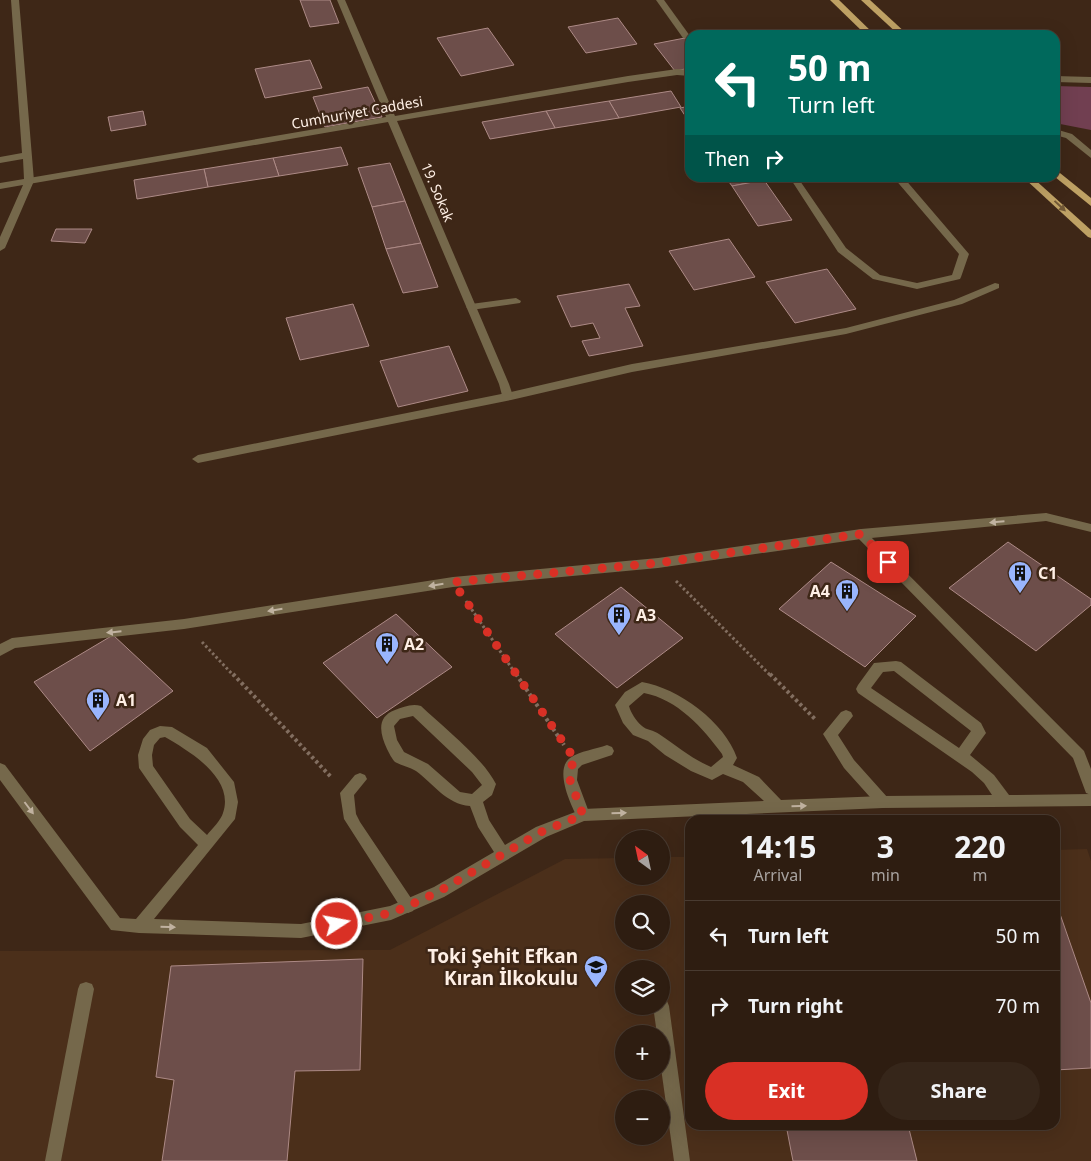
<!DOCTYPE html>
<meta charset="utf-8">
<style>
:root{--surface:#2e1d11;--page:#36261a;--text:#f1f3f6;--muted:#a7a29f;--line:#493b31;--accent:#d93025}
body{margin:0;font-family:"Noto Sans",sans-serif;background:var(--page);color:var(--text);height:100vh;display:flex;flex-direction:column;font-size:19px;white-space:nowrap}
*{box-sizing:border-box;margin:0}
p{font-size:16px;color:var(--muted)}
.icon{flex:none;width:28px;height:28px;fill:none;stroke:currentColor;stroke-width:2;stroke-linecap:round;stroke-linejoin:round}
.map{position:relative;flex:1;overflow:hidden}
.sheet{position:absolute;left:685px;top:815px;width:375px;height:315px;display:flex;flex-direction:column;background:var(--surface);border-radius:15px;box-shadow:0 5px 20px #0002,0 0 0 1px var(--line)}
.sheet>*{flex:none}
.hud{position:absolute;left:685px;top:30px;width:375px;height:152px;border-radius:15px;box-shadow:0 5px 20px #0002,0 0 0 1px var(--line);background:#00695c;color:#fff;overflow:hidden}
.needle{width:32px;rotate:327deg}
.fabs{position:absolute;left:615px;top:830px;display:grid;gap:10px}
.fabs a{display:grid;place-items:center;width:55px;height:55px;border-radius:50%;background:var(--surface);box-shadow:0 5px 20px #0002,0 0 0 1px var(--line);font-size:25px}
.pin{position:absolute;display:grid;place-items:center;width:42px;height:42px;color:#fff;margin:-21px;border-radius:10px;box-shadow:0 2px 8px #0006}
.me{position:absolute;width:55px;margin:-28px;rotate:79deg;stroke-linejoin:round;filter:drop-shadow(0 0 4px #0008)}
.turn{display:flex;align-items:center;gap:18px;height:105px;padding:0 20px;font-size:22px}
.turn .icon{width:65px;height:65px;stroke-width:2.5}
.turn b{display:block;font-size:35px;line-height:42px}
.then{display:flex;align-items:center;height:48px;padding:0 20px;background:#0003;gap:10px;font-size:19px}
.eta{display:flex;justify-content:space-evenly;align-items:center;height:85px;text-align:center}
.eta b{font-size:30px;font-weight:700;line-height:35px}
.button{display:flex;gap:10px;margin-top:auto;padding:10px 20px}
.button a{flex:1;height:58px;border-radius:30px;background:var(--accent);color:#fff;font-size:20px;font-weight:700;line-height:58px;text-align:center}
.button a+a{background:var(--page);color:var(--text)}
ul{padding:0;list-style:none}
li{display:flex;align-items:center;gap:15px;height:70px;padding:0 20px;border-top:1px solid var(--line)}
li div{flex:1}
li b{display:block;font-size:19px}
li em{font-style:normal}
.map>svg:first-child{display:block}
.built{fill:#4b2f1a;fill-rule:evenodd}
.green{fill:#713f51}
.building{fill:#6d4e4a;stroke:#ad8a86}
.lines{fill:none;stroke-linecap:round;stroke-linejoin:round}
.path-far1{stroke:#826e60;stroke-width:3;stroke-dasharray:2.5 2.5;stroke-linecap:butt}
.path{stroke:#826e60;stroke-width:4;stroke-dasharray:3 3;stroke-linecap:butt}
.service{fill:#75684b;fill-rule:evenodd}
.minor{fill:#75684b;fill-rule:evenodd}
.tertiary{fill:#75684b;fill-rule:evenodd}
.primary{fill:#bea164;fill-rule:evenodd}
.oneway{fill:#715836}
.oneway2{fill:#c0b2a0}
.route{stroke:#d93025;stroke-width:9;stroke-dasharray:0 16.2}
.labels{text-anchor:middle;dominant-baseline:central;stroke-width:5;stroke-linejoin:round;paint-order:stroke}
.far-street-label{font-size:14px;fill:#feefe5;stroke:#3e2717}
.poi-label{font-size:16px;font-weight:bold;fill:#feefe5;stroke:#3e2717;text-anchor:start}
.near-poi-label{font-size:19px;font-weight:bold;fill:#feefe5;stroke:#3e2717;text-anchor:end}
</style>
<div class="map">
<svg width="1091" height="1161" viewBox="0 0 1091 1161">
<rect width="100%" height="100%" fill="#3e2717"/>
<path class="built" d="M1087 849 1091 861V1161H0V951L390 950 565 859 624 858V876H661V857H690V1125H1055V850ZM624 904H661V941H624ZM624 969H661V1006H624ZM624 1034H661V1071H624ZM624 1099H661V1136H624Z"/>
<polygon class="green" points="1055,86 1091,87 1091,130 1055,123"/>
<g class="building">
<polygon points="300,0 330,0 339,23 310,27"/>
<polygon points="618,18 637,44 586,53 568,27"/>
<polygon points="488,28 514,65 461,76 437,38"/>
<polygon points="690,37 690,68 675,71 654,44"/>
<polygon points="310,60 322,88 265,98 255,69"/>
<polygon points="368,87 382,117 325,127 313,97"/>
<polygon points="671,91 681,107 619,118 609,101"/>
<polygon points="609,101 619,118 555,128 546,111"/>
<polygon points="690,106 690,123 680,108"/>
<polygon points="143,111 146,125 111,131 108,117"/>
<polygon points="546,111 555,128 490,139 482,122"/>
<polygon points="341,147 348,165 279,176 273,158"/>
<polygon points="273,158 279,176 208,187 204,169"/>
<polygon points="390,163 405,201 372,207 358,168"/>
<polygon points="204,169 208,187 137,199 134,180"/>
<polygon points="726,178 762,178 764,180 732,186"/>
<polygon points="764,180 792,220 758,226 732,186"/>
<polygon points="405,201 421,243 386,249 372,207"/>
<polygon points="56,229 92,229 85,243 51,241"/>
<polygon points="729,239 755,277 694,290 669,251"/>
<polygon points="421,243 438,287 403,293 386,249"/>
<polygon points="827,269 856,309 795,323 766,282"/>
<polygon points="629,284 640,306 625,308 643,346 589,356 582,341 600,338 593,323 571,327 557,296"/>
<polygon points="353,304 369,346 300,360 286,318"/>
<polygon points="449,346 468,391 398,407 380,361"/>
<polygon points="1008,542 1091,599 1091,605 1036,651 949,588"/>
<polygon points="831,562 916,616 865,667 779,609"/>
<polygon points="621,587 683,638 617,688 555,634"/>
<polygon points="396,614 452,667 377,718 323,663"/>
<polygon points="113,635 173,691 90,751 34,682"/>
<polygon points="1060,914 1091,1003 1091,1068 1055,1070 1055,915"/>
<polygon points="363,959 360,1070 295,1071 287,1161 162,1161 174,1080 156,1077 171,966"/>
<polygon points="786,1125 908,1125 917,1161 793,1161"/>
</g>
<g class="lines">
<g class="path-far1">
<polyline points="676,581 771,676"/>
<polyline points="466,601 517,676"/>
<polyline points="202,642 234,676"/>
</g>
<g class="path">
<polyline points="233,674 332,778"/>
<polyline points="516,674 564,745"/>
<polyline points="770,674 815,719"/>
</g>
<g class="service">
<polygon points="1055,129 1072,134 1091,150 1091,158 1066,138 1055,135"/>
<polygon points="995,283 999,284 999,288 962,304 846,334 632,372 511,400 198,463 192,459 198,455 511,392 632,364 846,328 954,300"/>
<polygon points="516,298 521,301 520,303 471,310 466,307 471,304"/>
<polygon points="1046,513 1052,517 1046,521 861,539 658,568 453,587 184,629 15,648 0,656 0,644 12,638 184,619 453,577 658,558 861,529"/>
<path d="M896 661 901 662 981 723 986 733 970 755 994 775 1009 795 1091 794V806L883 808 584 821 546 837 444 897 391 920 301 938 139 933 111 930 0 780V763L5 765 120 918 136 919 198 845 180 827 139 768 138 755 143 739 150 730 160 726 172 727 207 748 234 782 238 802 235 819 154 919 301 924 390 906 434 887 494 852 478 827 470 806C446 804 434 784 416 771 410 767 402 766 395 762 392 759 389 753 387 749 380 734 376 717 395 710 403 707 412 703 421 706 443 727 483 758 496 784L492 795 483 802 489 820 505 845 536 827 583 809 764 801 743 782 723 774 712 780 691 771 665 755 648 741 633 735 623 723 615 705 625 692 642 682C678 688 725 722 737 758L733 765 759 777 781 800 883 796 992 795 984 783 972 772 858 693 856 689 858 685 874 663ZM894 671 971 731 959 748 871 688 883 672ZM644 693C677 699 703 728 722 754L723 757 711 767C692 759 677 746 659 734 654 730 646 730 642 726 636 721 631 713 629 706ZM413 716 472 772 482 785 472 794 460 792 428 764 404 752 397 740 394 726 400 719ZM165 737C189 751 235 778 223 813 221 820 212 829 207 835L190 819 153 766 152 755 154 745 160 738Z"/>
<polygon points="86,982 92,984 94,989 61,1161 45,1161 78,989 80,984"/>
<polygon points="661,998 667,1001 669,1006 690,1161 674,1161 661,1068 661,1034 657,1034 653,1006 661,1006"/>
</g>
<g class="minor">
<polygon points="337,0 345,0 395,116 628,76 677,69 690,70 690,76 677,75 628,82 397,121 509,384 513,396 511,399 503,399 499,384 388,122 29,184 24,181 29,178 386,117"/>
<polygon points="656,0 664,0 690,36 689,38 683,38"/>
<polygon points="1055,76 1091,77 1091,83 1055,82"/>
<polygon points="790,178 798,178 846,248 880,275 917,283 952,275 959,254 894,178 904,178 969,254 961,277 960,279 917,289 873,279 838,252"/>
<polygon points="1046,513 1091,524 1091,532 1042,520 1040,517"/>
<polygon points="861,529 865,531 1084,751 1091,769 1091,795 1086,793 1073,758 857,537 855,534 857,531"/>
<polygon points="846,710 851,712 853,716 838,735 854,760 888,798 890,802 888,806 883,808 878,806 844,768 823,734 841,712"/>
<path d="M607 745 612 747 614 751 612 755 582 765 578 769 577 780 590 815 588 819 583 821 578 819C571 805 554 770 570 758 580 751 596 749 607 745Z"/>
<polygon points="360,773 365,775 367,779 354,795 356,814 360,822 413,901 415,906 413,911 408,913 403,911 344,819 340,793 355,775"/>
</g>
<polygon class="tertiary" points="11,0 19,0 34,181 5,248 0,251 0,237 23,185 0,189 0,183 24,179 23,159 0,163 0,157 22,153"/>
<g class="primary">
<polygon points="830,0 839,0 875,35 866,35"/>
<polygon points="861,0 870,0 908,35 899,35"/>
<polygon points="1055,169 1091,198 1091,206 1055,177"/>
<polygon points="1024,178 1033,178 1091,230 1091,238 1088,237"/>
</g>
</g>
<defs><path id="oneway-solid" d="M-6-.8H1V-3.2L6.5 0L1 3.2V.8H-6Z" transform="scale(1.25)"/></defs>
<use class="oneway" href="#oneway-solid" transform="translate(1060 206) rotate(43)"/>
<g class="oneway2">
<use href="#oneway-solid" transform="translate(997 522) rotate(175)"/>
<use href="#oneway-solid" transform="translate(436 585) rotate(171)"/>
<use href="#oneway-solid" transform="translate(275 610) rotate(171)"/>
<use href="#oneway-solid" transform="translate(114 632) rotate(174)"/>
<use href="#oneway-solid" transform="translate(799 806) rotate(-2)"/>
<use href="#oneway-solid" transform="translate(29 808) rotate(53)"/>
<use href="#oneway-solid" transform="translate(619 813) rotate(-2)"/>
<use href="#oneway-solid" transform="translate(168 927) rotate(2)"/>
</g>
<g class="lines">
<polyline class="route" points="337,924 391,913 408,906 438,892 541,832 583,815 570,780 571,766 576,761 453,582 658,563 861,534 888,562"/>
</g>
<defs>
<g id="building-pin" transform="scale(1.25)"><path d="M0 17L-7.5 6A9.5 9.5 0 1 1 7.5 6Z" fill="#99b5fd" stroke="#3e2717"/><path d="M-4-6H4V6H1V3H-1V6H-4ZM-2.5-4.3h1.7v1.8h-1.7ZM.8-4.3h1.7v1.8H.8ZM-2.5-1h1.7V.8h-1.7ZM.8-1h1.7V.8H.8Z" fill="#111"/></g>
<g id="school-pin" transform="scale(1.25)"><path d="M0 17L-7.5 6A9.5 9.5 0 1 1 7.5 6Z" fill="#99b5fd" stroke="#3e2717"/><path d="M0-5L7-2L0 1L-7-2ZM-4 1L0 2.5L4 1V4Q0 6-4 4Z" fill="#111"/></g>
</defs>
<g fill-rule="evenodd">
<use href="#building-pin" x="1020" y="573"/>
<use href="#building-pin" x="847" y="591"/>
<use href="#building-pin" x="619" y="615"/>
<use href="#building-pin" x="387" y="644"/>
<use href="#building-pin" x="98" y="700"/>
<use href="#school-pin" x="596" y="967"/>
</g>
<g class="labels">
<g class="far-street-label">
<text transform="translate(357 112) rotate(-10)">Cumhuriyet Caddesi</text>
<text transform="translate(438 192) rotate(67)">19. Sokak</text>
</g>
<g class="poi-label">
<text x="1038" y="573">C1</text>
<text x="830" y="591" text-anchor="end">A4</text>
<text x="636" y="615">A3</text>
<text x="404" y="644">A2</text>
<text x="116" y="700">A1</text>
</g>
<g class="near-poi-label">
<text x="578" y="956">Toki Şehit Efkan<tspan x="578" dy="22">Kıran İlkokulu</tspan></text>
</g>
</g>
</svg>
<div class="fabs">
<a><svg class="needle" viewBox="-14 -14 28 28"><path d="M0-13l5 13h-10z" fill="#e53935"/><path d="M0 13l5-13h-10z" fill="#a7a29f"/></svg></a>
<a><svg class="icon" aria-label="search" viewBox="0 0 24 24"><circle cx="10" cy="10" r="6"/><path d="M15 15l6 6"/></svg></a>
<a><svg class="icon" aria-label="layers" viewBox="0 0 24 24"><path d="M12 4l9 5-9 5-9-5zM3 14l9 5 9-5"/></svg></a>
<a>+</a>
<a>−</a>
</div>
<div class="pin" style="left:888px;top:562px;background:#d93025"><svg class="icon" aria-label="arrive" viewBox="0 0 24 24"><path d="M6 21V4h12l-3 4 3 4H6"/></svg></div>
<svg class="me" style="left:337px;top:924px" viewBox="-20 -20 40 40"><circle r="17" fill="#d93025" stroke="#fff" stroke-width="3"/><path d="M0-11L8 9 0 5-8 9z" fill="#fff"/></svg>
<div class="hud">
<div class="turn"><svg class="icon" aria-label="left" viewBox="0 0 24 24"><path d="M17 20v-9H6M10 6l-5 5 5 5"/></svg><div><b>50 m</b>Turn left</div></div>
<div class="then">Then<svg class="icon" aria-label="right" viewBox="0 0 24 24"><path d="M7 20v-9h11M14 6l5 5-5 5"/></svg></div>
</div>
<section class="sheet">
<div class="eta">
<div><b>14:15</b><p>Arrival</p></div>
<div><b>3</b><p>min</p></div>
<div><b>220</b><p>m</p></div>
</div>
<ul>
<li><svg class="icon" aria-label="left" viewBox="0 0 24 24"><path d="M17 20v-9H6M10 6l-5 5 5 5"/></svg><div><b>Turn left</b></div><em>50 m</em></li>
<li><svg class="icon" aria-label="right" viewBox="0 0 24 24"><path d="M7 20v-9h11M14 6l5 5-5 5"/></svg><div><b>Turn right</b></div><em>70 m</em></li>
</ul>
<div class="button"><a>Exit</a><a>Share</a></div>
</section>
</div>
